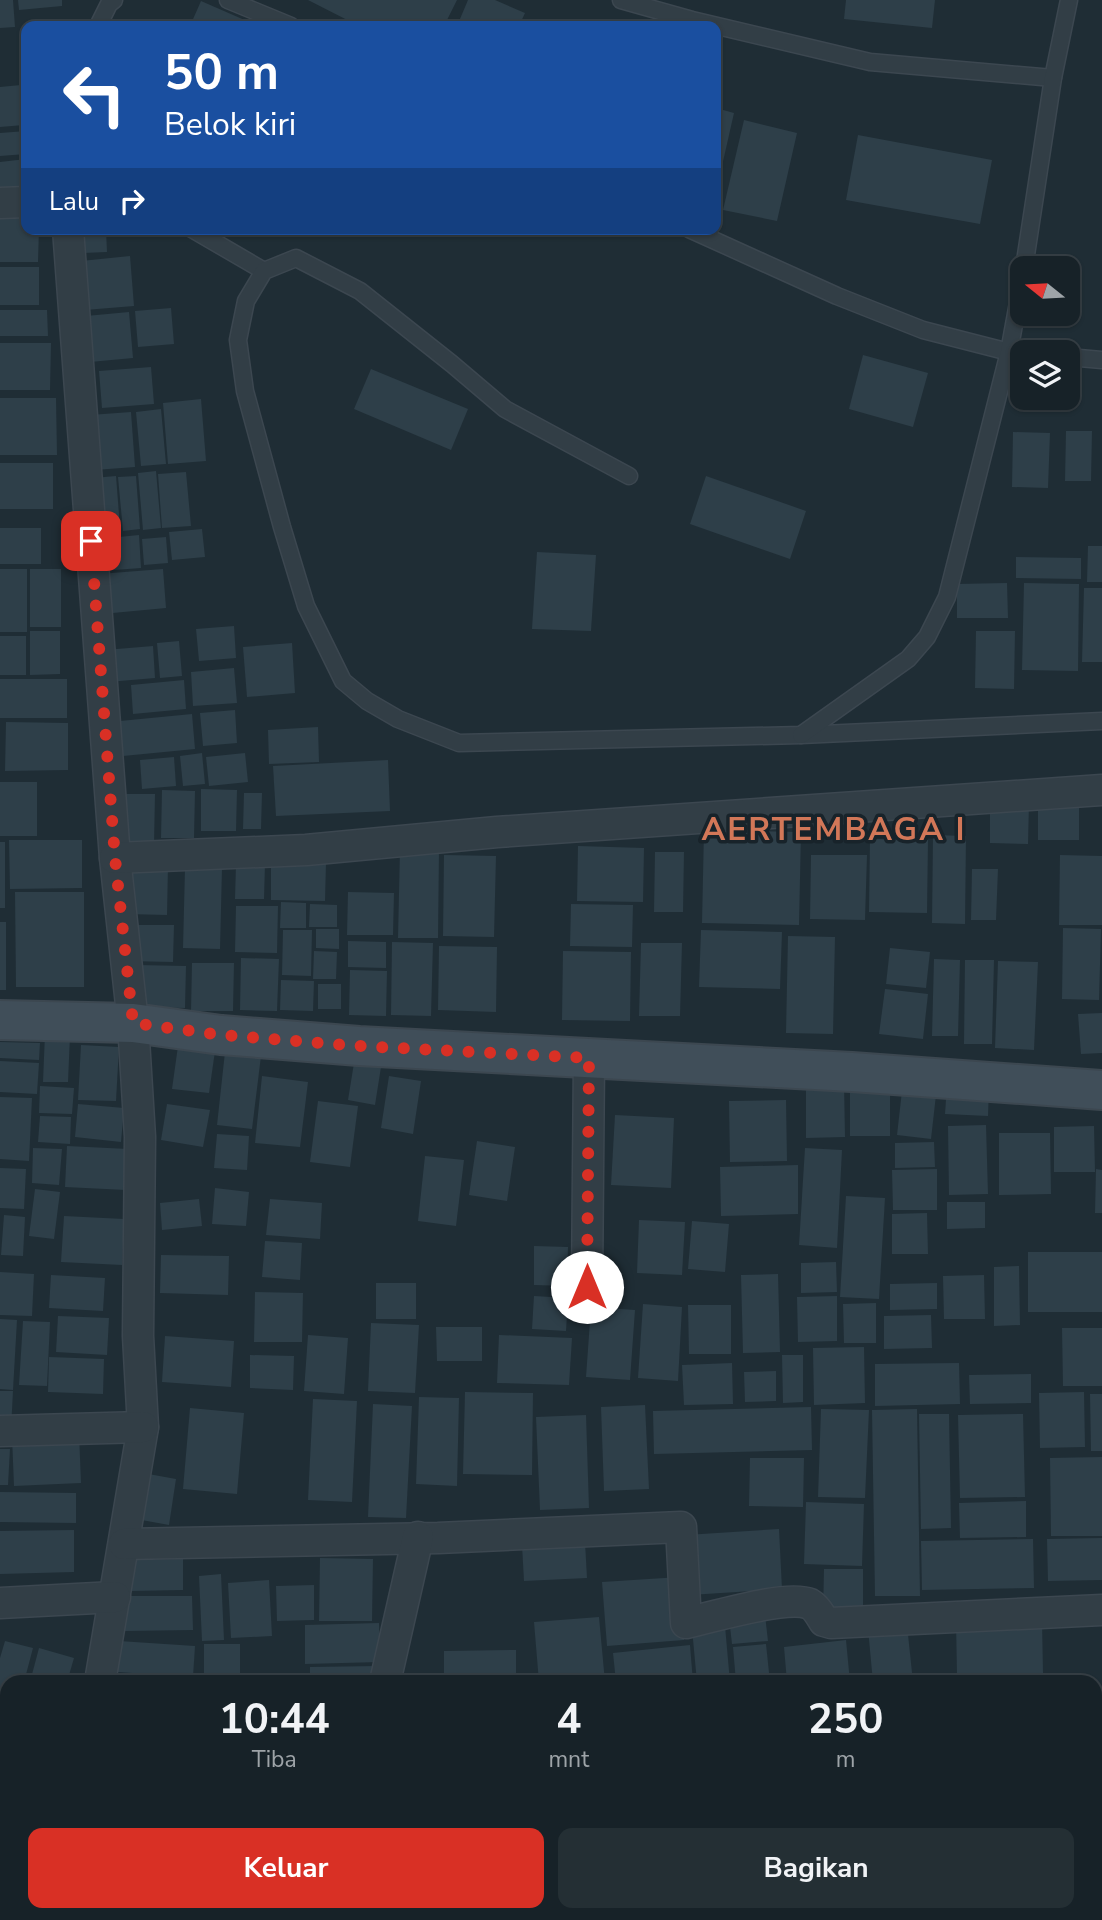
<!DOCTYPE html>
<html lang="id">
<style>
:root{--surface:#172228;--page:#242f34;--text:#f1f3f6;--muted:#9ea4a8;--line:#363f45;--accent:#d93025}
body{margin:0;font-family:"Nunito Sans",sans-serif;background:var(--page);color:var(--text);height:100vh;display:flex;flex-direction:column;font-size:26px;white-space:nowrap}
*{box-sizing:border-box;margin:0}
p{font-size:23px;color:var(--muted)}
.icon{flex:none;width:38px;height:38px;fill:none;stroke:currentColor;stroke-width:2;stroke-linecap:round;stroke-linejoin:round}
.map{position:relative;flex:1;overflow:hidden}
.details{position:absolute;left:0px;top:1675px;width:1102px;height:247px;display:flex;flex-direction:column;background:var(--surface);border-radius:21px 21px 0 0;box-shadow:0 2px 5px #0004,0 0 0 2px var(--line)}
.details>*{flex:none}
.top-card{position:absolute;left:21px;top:21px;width:700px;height:214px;border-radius:14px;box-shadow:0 2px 5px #0004,0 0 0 2px var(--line);background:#1a4fa0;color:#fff;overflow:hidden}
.needle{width:46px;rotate:288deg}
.fabs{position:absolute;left:1010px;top:256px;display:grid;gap:14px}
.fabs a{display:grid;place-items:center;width:70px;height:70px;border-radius:14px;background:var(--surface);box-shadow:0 2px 5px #0004,0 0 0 2px var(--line);font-size:35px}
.pin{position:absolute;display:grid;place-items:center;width:60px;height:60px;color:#fff;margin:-30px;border-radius:14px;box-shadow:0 4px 10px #0006}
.me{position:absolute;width:77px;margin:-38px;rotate:0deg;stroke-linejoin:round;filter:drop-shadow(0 0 5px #0008)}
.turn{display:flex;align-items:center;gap:24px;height:147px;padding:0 28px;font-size:32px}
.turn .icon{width:91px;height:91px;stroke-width:2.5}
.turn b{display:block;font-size:49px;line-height:60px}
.then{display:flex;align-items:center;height:66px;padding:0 28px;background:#0003;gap:14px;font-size:26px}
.eta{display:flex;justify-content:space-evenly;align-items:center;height:119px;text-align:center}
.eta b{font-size:42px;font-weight:700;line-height:49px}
.cta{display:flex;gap:14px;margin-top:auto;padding:14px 28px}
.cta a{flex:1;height:80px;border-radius:14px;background:var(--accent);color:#fff;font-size:28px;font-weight:700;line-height:80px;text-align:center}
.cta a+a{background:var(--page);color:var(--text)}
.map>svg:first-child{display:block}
.building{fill:#2e3f49}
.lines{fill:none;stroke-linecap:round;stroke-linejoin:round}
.lane-casing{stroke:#3c4750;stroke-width:19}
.street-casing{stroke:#3c4750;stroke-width:33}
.secondary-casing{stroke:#3c4750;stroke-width:42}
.lane{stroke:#323e46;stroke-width:16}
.street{stroke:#323e46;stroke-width:30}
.secondary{stroke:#404e59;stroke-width:38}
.route{stroke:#d93025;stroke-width:12;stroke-dasharray:0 21.6}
.labels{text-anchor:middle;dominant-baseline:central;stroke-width:7;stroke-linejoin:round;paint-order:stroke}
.district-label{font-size:32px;font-weight:bold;letter-spacing:2px;fill:#d27758;stroke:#18232a}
</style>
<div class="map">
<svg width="1102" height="1920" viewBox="0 0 1102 1920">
<rect width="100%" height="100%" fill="#1f2d35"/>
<g class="building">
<polygon points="0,0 13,0 15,27 0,28"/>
<polygon points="18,0 62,0 62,6 19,10"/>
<polygon points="308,0 457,0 444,26 359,26"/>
<polygon points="468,0 495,0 525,13 519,26 457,26"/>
<polygon points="846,0 935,0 932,28 844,19"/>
<polygon points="201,1 258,26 190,26"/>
<polygon points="21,85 24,125 0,127 0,87"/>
<polygon points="716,108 734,113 717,188 716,188"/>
<polygon points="744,120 797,133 777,221 723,210"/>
<polygon points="26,131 26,154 0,156 0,133"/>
<polygon points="858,135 992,160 980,224 846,200"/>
<polygon points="26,159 26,187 0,189 0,162"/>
<polygon points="26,216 26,229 39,229 38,262 0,262 0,217"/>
<polygon points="83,229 106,229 107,252 83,253"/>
<polygon points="130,256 134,306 85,310 81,261"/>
<rect x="0" y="267" width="39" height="38"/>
<polygon points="171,308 174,344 138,347 135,311"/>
<polygon points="0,310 47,310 48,336 0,336"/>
<polygon points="129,312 133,358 90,362 86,316"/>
<polygon points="0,343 51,343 50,390 0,390"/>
<polygon points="863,355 928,373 913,427 849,409"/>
<polygon points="151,367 154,404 102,408 99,371"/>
<polygon points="371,369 468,409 451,450 354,409"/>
<polygon points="0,398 56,398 57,455 0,455"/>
<polygon points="201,399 206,461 168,464 163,403"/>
<polygon points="161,409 166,464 141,466 136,412"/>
<polygon points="131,412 135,467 95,470 90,415"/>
<polygon points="1066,431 1092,431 1091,481 1065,481"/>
<polygon points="1013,432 1050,433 1048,488 1012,487"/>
<rect x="0" y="463" width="53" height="46"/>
<polygon points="156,471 161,528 143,530 138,473"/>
<polygon points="186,472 191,526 162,528 158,474"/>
<polygon points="116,476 120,527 97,530 93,478"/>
<polygon points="136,476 140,529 123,531 118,477"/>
<polygon points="706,476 806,511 790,559 690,524"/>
<rect x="0" y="528" width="41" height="36"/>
<polygon points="202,529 205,557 172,560 169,532"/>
<polygon points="139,535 141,568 101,571 99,539"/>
<polygon points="166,537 168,563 144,565 142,539"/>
<polygon points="1088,546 1102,546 1102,582 1087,582"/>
<polygon points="537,552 596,555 591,631 532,629"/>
<polygon points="1016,557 1081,558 1081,579 1016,578"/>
<rect x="0" y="569" width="27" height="63"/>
<rect x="30" y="569" width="31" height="58"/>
<polygon points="163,569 166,608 102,614 99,574"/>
<polygon points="1007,583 1008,618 957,618 957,584"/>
<polygon points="1024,583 1079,584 1078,671 1022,670"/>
<polygon points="1084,588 1102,588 1102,662 1082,662"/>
<polygon points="234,626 236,658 199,661 196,629"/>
<polygon points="30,631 60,631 60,674 30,675"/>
<polygon points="976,631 1015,631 1014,689 975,688"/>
<rect x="0" y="636" width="26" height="39"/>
<polygon points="179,641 182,676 160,678 157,643"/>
<polygon points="292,643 295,693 247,697 243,647"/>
<polygon points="153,646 155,678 108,682 105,650"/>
<polygon points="234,668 237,703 193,706 191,672"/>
<rect x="0" y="679" width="67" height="39"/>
<polygon points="184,680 186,709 133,714 131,685"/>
<polygon points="235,710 237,743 203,746 200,713"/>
<polygon points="192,714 195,749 123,756 120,721"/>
<polygon points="6,722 68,723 68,770 5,771"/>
<polygon points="318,727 319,762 269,764 268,730"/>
<polygon points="202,753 205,784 183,786 180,756"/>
<polygon points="245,753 248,782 209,786 206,757"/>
<polygon points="174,757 176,786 142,789 140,760"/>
<polygon points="388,760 390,811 276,816 273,766"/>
<rect x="0" y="782" width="37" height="54"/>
<polygon points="201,789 237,790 236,831 201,831"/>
<polygon points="162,790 195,791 194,838 161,838"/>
<polygon points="244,793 262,793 261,829 243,829"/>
<polygon points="118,794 155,794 154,845 117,844"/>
<rect x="1038" y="801" width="41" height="39"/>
<polygon points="990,802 1029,803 1028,844 990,843"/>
<polygon points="704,830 801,832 799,925 702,923"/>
<polygon points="933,835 966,836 965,924 932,923"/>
<polygon points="870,839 928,840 927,913 869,912"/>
<polygon points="9,840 82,840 82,888 10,889"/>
<rect x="0" y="842" width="5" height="66"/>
<polygon points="578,846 644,848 643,902 577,901"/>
<polygon points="400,849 439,850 438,938 398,938"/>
<polygon points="655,852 684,852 683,912 654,912"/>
<polygon points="444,855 496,856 494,937 443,936"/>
<polygon points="811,855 867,855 865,920 810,919"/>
<polygon points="1060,855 1102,856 1102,925 1059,925"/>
<polygon points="271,863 326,863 325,901 271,900"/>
<polygon points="236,864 265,864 264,899 235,899"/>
<polygon points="127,865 168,866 167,915 126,914"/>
<polygon points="185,868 222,868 220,949 183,948"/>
<polygon points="972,869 998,869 996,920 971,920"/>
<polygon points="15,892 84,892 84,987 16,987"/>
<polygon points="348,892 394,893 393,935 347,935"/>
<polygon points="281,902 306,903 306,928 280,928"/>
<polygon points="310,904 337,905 337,927 309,927"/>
<polygon points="571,904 633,905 632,947 570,946"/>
<polygon points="236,906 278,906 277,953 235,952"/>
<rect x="0" y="922" width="6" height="68"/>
<polygon points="128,925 174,925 173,962 127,961"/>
<polygon points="1063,928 1101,929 1099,1000 1062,999"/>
<polygon points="316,929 339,929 339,949 316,948"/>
<polygon points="283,930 312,930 311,976 282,975"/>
<polygon points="701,930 782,932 780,989 699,987"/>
<polygon points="788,936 835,937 833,1034 786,1033"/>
<polygon points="348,941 386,942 386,968 348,967"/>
<polygon points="392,942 433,943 431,1016 391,1015"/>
<polygon points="641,943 682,943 680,1016 639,1016"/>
<polygon points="439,946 497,947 496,1012 438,1010"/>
<polygon points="890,948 930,952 926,988 886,984"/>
<polygon points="314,951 337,952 336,979 313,979"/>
<polygon points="563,951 631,952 630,1021 562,1020"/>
<polygon points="241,958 279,959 277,1011 240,1010"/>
<polygon points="934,959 960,960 958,1036 932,1036"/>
<polygon points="965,960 994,960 992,1044 964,1044"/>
<polygon points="998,961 1038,962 1034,1050 995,1048"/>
<polygon points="192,963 234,963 233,1011 191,1011"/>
<polygon points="137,965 186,966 185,1008 136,1007"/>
<polygon points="350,970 387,971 386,1016 349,1015"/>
<polygon points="281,980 314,981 313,1011 280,1010"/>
<rect x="318" y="984" width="23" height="25"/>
<polygon points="885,989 928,994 923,1039 879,1034"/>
<polygon points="1102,1013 1102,1053 1081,1054 1078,1014"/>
<polygon points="45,1033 70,1035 68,1082 43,1082"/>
<polygon points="0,1042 40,1043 39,1060 0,1058"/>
<polygon points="81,1045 119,1047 116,1101 78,1100"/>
<polygon points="178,1046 215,1051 209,1093 172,1089"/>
<polygon points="225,1052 261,1056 252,1129 217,1125"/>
<polygon points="0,1061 39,1063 37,1094 0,1092"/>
<polygon points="354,1063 381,1067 375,1105 348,1100"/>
<polygon points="262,1076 308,1082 300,1147 255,1143"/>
<polygon points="389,1076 421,1081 413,1134 381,1128"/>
<polygon points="844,1082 845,1137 806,1138 806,1083"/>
<polygon points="947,1085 989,1088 988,1116 945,1114"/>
<polygon points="40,1086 74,1088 72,1114 39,1113"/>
<rect x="850" y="1086" width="40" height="50"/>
<polygon points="902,1091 936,1095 931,1139 897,1135"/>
<polygon points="0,1097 32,1098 29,1161 0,1159"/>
<polygon points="786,1100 787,1161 730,1162 729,1101"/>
<polygon points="318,1101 358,1106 350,1167 310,1162"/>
<polygon points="78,1104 124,1108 121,1142 75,1137"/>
<polygon points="167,1104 210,1110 203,1147 161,1140"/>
<polygon points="615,1115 674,1118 671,1188 611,1185"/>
<polygon points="40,1116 71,1117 70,1144 38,1142"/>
<polygon points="986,1125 988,1194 949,1195 948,1126"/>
<polygon points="1094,1126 1095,1172 1054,1172 1054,1127"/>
<polygon points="999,1133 1050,1133 1051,1194 999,1195"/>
<polygon points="217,1134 249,1136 247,1170 214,1168"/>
<polygon points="477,1141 515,1147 507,1201 469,1195"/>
<polygon points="934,1142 935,1167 895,1168 895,1143"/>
<polygon points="67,1146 128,1149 126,1190 65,1187"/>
<polygon points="33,1148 62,1149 59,1185 32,1183"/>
<polygon points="805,1148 842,1150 837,1248 799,1245"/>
<polygon points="425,1156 464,1160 456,1226 418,1221"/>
<polygon points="798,1165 798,1214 721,1216 720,1167"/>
<polygon points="0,1168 26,1169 24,1209 0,1208"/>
<polygon points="937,1169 937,1210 893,1210 892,1170"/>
<polygon points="1096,1169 1102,1170 1102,1213 1095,1213"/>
<polygon points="215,1188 249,1192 246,1226 212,1224"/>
<polygon points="35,1189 60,1192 54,1239 29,1236"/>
<polygon points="846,1196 885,1198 879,1299 840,1297"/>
<polygon points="199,1199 202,1226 162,1230 160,1203"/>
<polygon points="270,1199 322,1203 320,1239 266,1235"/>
<polygon points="947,1202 985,1202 985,1228 947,1229"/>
<polygon points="927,1213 928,1254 892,1254 892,1214"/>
<polygon points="4,1215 25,1217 23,1256 1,1255"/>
<polygon points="64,1216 124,1219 122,1265 61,1262"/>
<polygon points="639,1220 685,1222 682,1275 637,1273"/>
<polygon points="692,1221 729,1224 725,1272 688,1269"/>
<polygon points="265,1241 302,1243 300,1280 262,1277"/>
<polygon points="534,1246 568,1247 567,1286 534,1285"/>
<rect x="1028" y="1252" width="74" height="60"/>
<polygon points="161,1255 229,1256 228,1295 160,1293"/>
<polygon points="836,1262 837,1292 801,1293 801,1263"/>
<polygon points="1019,1266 1020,1325 994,1326 994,1267"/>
<polygon points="0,1272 34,1274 32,1316 0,1315"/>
<polygon points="778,1274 780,1352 743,1353 741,1275"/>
<polygon points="51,1275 105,1278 103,1311 49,1308"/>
<polygon points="984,1275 985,1319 944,1319 943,1276"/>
<rect x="376" y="1283" width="40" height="36"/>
<polygon points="937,1283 937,1309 890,1310 890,1284"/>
<polygon points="255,1292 303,1293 302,1342 254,1342"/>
<polygon points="534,1296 568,1298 566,1331 532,1329"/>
<polygon points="837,1296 837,1341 798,1342 797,1297"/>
<polygon points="876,1303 876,1343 844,1343 843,1304"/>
<polygon points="643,1304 682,1307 678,1381 638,1378"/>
<polygon points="688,1305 731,1305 731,1354 689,1354"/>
<polygon points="591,1307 635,1310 630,1380 586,1377"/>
<polygon points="931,1315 932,1348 884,1349 884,1316"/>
<polygon points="58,1316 109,1318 107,1355 56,1352"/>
<polygon points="0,1319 17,1320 13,1390 0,1389"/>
<polygon points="23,1321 50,1322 47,1386 19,1385"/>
<polygon points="371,1323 419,1325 415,1393 368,1391"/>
<polygon points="436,1327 482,1327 482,1361 437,1361"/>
<polygon points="1062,1328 1102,1328 1102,1386 1063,1386"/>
<polygon points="308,1335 348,1338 344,1394 304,1391"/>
<polygon points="499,1335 572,1338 569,1385 497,1383"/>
<polygon points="165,1336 234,1341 231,1387 162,1382"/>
<polygon points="864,1347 865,1403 814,1405 813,1348"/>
<polygon points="250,1355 294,1356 293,1390 250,1388"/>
<polygon points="782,1355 803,1355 803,1402 783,1403"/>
<polygon points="49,1357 104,1359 103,1394 48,1392"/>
<polygon points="732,1363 733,1404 684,1405 682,1365"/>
<polygon points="959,1363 960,1404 875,1406 875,1364"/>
<polygon points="776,1371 776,1401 745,1402 744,1372"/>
<polygon points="1031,1374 1031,1403 970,1404 969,1375"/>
<polygon points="0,1391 13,1391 11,1429 0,1428"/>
<polygon points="465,1392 533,1393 532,1475 463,1474"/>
<polygon points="1084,1392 1085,1447 1040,1448 1039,1393"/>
<polygon points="1090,1394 1102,1394 1102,1451 1091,1451"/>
<polygon points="419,1397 459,1398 457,1486 416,1484"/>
<polygon points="313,1399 357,1401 352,1502 308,1500"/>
<polygon points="373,1404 412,1406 406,1518 368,1517"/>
<polygon points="645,1405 649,1489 604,1491 601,1407"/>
<polygon points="811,1407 812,1450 654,1454 653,1411"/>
<polygon points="190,1408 244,1413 237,1494 183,1489"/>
<polygon points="821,1409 869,1410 865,1498 818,1497"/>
<polygon points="917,1409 920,1596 875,1596 872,1410"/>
<polygon points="919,1414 949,1414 951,1528 921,1529"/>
<polygon points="1023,1414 1025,1497 960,1498 958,1415"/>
<polygon points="586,1415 589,1508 540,1510 536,1417"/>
<polygon points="79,1433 81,1483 14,1486 12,1437"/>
<polygon points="0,1449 10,1449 8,1485 0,1485"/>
<polygon points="1102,1457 1102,1536 1051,1536 1050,1458"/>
<polygon points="750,1458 804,1458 803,1507 749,1506"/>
<polygon points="143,1473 176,1479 169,1525 136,1519"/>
<polygon points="0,1492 76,1493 76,1523 0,1522"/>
<polygon points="1026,1501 1026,1537 960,1538 959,1503"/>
<polygon points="806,1502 864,1504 862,1566 804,1564"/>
<polygon points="779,1529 782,1589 690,1595 686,1535"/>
<polygon points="74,1530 74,1572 0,1574 0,1531"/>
<polygon points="1102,1538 1102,1580 1048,1581 1047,1539"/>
<polygon points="1033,1539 1034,1588 922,1590 921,1541"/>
<polygon points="585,1542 587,1578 524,1581 522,1545"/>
<polygon points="320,1558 373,1559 372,1621 319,1621"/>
<polygon points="183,1559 183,1590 129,1591 129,1560"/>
<polygon points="824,1569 863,1569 863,1614 823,1614"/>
<polygon points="221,1574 224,1640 202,1641 199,1576"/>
<polygon points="680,1577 684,1640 607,1646 602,1582"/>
<polygon points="269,1580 272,1636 231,1638 228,1583"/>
<polygon points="314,1585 314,1620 277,1621 276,1586"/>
<polygon points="124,1596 192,1596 193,1630 125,1631"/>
<polygon points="765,1615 768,1641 732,1644 729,1618"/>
<polygon points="599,1617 605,1682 539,1682 534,1622"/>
<polygon points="1042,1620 1043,1673 957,1675 956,1621"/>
<polygon points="379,1623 380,1662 305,1664 305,1625"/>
<polygon points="907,1625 913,1682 873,1682 868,1629"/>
<polygon points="725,1626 730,1682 697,1682 692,1629"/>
<polygon points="846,1640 850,1682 787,1682 784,1647"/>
<polygon points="5,1641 33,1648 24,1682 7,1682 7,1699 0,1697 0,1658"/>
<polygon points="119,1641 195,1646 193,1677 117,1672"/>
<rect x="204" y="1644" width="36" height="38"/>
<polygon points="766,1644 770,1682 736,1682 733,1647"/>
<polygon points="690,1645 693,1682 616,1682 613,1653"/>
<polygon points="39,1648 74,1658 67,1682 30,1682"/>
<polygon points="516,1650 516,1682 444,1682 444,1651"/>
<polygon points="378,1666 379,1682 310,1682 310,1667"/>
<polygon points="0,1710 7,1711 7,1738 0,1737"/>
<rect x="1096" y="1711" width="6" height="45"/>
<polygon points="0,1741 7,1743 7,1774 0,1772"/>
<rect x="1096" y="1761" width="6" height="47"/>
<polygon points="0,1777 7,1779 1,1804 0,1803"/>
<polygon points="1096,1900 1102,1900 1102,1920 1085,1920 1085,1914 1096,1914"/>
<polygon points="60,1914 141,1914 140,1920 60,1920"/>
<polygon points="150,1914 212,1914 211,1920 149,1920"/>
<polygon points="251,1914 313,1914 313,1920 250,1920"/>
<polygon points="324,1914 368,1914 366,1920 323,1920"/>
<polygon points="381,1914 415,1914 414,1920 380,1920"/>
<rect x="471" y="1914" width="75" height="6"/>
<rect x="550" y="1914" width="62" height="6"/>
<polygon points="640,1914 714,1914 714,1920 641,1920"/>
<polygon points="1020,1914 1080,1914 1080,1920 1021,1920"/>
<rect x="434" y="1916" width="31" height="4"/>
<rect x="874" y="1917" width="43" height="3"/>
</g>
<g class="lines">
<g class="lane-casing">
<g id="lane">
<polyline points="228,0 291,26"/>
<polyline points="621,0 692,20 870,62 1053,78"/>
<polyline points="98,26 109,4 114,0"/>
<polyline points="192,229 264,271"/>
<polyline points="689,229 837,296 923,330 1009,352 1022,353"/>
<polyline points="1024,268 1053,78 1069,0"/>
<polyline points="1068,357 1102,360"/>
<polyline points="629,476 505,409 452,364 360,291 296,258 264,271 246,301 238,340 245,391 282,527 306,606 343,681 367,701 398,719 459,743 801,735 1102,721"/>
<polyline points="801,735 908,659 927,637 947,597 1009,352 1022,281"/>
</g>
</g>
<g class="street-casing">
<g id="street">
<polyline points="0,203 26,202"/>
<polyline points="68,229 115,858 133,1023 140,1137 138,1336 143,1427 100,1682"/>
<polyline points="115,858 306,850 497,832 1102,790"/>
<polyline points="587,1287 589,1058"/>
<polyline points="0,1431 143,1427"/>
<path d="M124 1544 438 1538 681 1527 686 1623C714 1617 787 1594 810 1604 817 1608 820 1615 824 1621L831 1623 1102 1610"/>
<polyline points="0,1603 115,1597"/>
<polyline points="385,1682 418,1537"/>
<polyline points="626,1914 626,1920"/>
<polyline points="52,1920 53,1914"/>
</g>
</g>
<g class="secondary-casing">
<polyline id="secondary" points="0,1020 133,1023 221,1035 359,1046 852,1072 1102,1090"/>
</g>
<use href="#lane" class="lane"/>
<use href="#street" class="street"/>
<use href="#secondary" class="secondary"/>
</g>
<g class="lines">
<polyline class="route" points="91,541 115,858 133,1023 221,1035 359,1046 589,1058 587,1287"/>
</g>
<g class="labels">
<g class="district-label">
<text x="834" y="829">AERTEMBAGA I</text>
</g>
</g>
</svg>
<div class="fabs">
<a><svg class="needle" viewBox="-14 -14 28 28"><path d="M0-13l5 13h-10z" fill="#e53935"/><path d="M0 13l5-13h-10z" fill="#9ea4a8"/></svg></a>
<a><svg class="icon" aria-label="layers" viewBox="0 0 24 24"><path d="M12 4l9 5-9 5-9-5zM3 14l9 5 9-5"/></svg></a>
</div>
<div class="pin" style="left:91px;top:541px;background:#d93025"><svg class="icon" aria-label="arrive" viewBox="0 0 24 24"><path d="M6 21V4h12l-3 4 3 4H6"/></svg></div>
<svg class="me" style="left:587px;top:1287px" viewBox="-20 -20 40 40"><circle r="19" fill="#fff"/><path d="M0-13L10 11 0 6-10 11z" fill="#d93025"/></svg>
<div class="top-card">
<div class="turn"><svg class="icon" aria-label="left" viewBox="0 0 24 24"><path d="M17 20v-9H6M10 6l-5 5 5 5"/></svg><div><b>50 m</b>Belok kiri</div></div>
<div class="then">Lalu<svg class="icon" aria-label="right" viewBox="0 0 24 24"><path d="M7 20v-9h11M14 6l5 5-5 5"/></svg></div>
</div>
<section class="details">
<div class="eta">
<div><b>10:44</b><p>Tiba</p></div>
<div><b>4</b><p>mnt</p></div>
<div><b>250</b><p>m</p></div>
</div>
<div class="cta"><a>Keluar</a><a>Bagikan</a></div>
</section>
</div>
